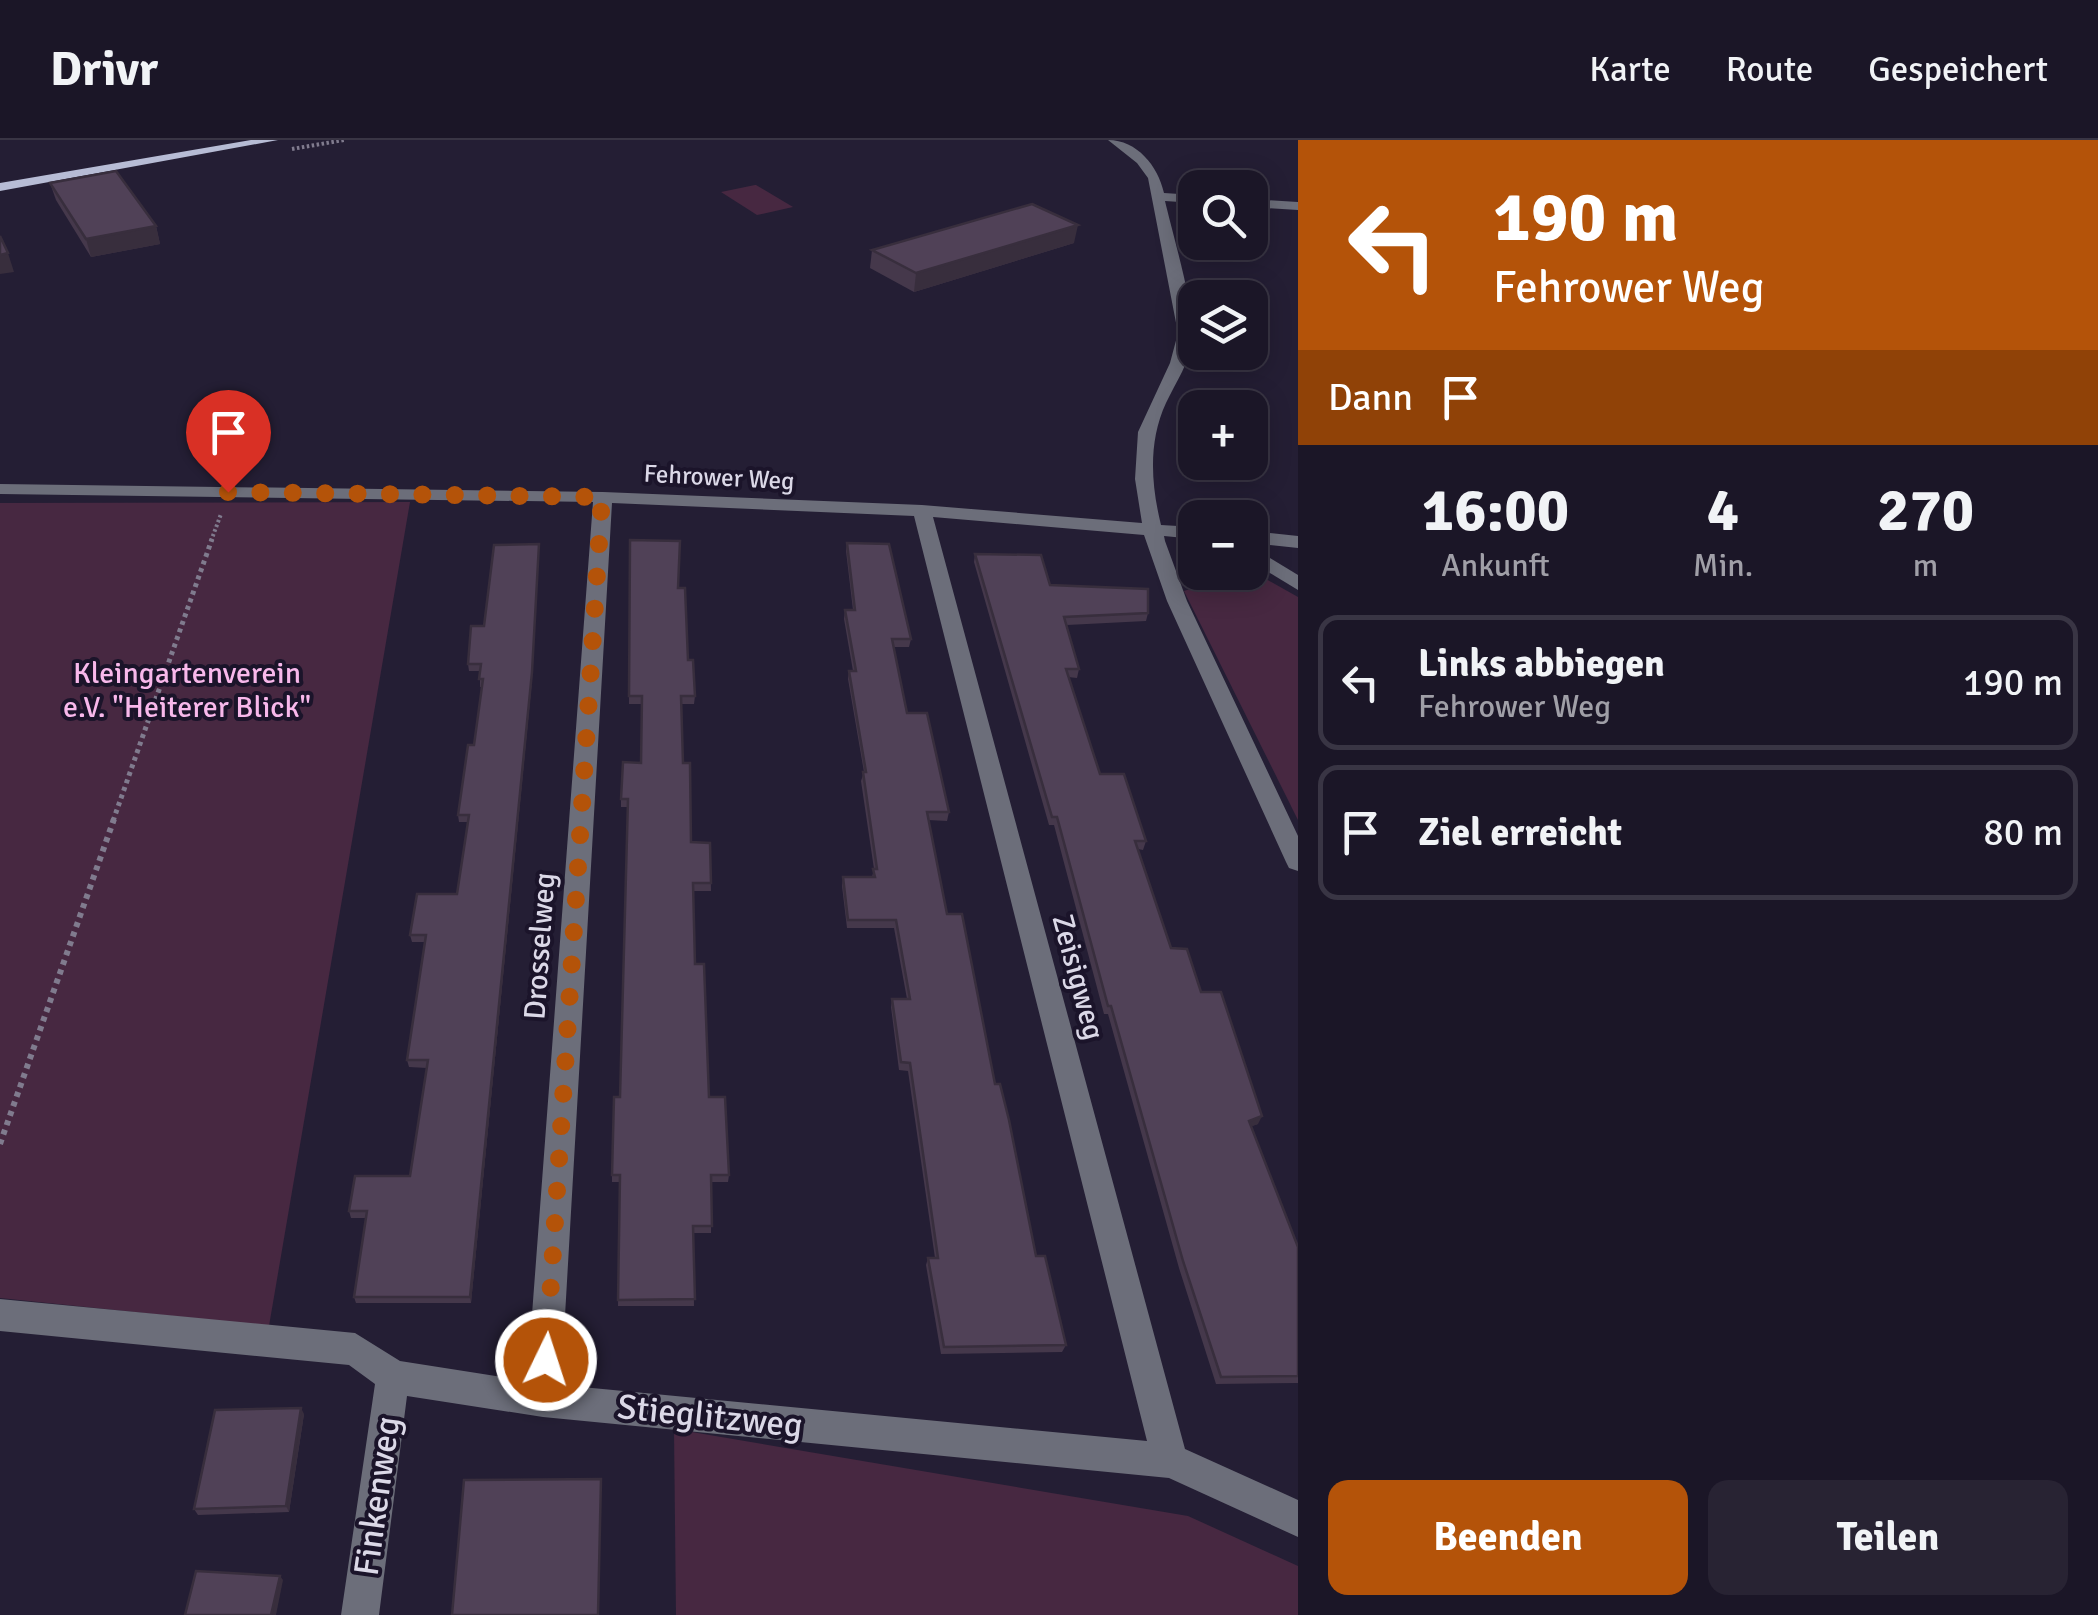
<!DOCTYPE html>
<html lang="de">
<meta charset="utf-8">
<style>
:root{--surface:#1b1627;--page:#282333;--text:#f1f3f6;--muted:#a09fa7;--line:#393544;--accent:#b45309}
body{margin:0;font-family:Signika,sans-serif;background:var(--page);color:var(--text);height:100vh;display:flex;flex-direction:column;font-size:38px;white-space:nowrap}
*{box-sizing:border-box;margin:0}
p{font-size:32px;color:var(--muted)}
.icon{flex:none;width:55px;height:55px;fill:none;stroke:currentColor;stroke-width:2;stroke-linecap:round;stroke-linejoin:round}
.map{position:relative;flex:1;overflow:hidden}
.panel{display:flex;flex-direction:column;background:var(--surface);width:800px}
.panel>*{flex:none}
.banner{background:#b45309;color:#fff;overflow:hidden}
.buttons{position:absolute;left:1178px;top:30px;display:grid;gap:20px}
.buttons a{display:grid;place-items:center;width:90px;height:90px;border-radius:20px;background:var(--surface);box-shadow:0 5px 25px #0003,0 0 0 2px var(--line);font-size:50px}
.pin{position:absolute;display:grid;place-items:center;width:85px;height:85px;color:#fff;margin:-102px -42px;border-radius:50% 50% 50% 0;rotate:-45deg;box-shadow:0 0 10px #0007}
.pin .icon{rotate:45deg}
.me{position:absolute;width:110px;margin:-55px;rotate:4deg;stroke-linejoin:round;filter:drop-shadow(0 0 8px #0008)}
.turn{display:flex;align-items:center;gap:35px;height:210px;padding:0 30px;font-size:45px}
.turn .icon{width:130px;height:130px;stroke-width:2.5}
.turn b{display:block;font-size:70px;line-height:85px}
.then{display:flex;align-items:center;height:95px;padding:0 30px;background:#0003;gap:20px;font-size:38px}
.eta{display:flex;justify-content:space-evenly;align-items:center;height:170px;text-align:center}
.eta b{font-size:60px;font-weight:700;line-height:70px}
.action{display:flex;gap:20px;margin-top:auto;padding:20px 30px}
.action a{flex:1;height:115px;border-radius:20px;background:var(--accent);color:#fff;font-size:40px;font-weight:700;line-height:115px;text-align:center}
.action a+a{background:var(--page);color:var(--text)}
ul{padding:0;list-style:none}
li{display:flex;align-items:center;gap:30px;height:135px;margin:0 20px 15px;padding:0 10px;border:5px solid var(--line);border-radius:20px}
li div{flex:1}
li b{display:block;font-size:38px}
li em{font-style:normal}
header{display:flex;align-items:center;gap:60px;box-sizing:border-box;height:140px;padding:0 50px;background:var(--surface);border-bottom:2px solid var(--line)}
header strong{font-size:48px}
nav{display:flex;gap:55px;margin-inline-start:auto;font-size:35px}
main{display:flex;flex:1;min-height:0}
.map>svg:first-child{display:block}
.green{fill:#472841}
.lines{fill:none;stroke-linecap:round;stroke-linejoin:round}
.path-far2{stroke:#807b8e;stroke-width:4;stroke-dasharray:2.5 2.5;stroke-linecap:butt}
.path-far1{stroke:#807b8e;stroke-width:5;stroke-dasharray:4 4;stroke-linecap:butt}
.path{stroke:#807b8e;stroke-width:6;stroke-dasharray:5 5;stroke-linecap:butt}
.minor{fill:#6c6e7a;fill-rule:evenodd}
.major{fill:#b7bcd5;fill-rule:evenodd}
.wall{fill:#45384b}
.shaded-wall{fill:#382e3d}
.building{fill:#504157;stroke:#382e3d;stroke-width:2.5}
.route{stroke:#b45309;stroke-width:18;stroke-dasharray:0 32.4}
.labels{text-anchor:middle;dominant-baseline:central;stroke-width:8;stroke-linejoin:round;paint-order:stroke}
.far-street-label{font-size:25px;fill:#dbd8e7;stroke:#1b142a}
.park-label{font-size:30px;fill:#f8b8eb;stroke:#1b142a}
.street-label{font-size:30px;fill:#dbd8e7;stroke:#1b142a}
.near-street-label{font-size:35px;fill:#dbd8e7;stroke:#1b142a}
</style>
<header>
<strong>Drivr</strong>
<nav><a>Karte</a><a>Route</a><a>Gespeichert</a></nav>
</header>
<main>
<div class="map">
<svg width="1298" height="1475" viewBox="0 0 1298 1475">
<rect width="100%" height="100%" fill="#241e34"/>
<g class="green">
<polygon points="755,45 756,45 793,67 757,75 721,52"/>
<polygon points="410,362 269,1186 0,1158 0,363"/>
<polygon points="1250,430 1298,457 1298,680 1184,451"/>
<polygon points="674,1289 1188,1376 1298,1426 1298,1475 676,1475"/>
</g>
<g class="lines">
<g class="path-far2">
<polyline points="292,9 344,0"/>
<polyline points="211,401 221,374"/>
</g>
<polyline class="path-far1" points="113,681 212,399"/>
<polyline class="path" points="0,1004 114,679"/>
<g class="minor">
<path d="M1108 0C1137 0 1158 26 1164 53L1195 55V63L1165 61C1172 91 1196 174 1193 198 1190 222 1176 242 1166 263 1148 302 1151 344 1161 385L1195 387V399L1164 396 1165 401 1187 461 1298 696V731L1289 728 1286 722 1167 461 1144 395 933 377 1185 1309 1298 1360V1397L1169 1338 543 1277 407 1256 379 1475H341L375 1244 349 1225 0 1191V1159L355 1193 400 1221 527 1241 593 362 0 354V344L603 352 922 365 1142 383 1135 339 1138 292 1170 223 1178 193 1148 38 1137 23ZM612 363 914 376 1147 1301 561 1245Z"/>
<polygon points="1250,59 1298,62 1298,70 1250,67"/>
<polygon points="1250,391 1298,396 1298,408 1250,403"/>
<polygon points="1250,406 1298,435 1298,450 1250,421"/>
</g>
<polygon class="major" points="251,0 278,0 0,51 0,43"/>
</g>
<g class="wall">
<polygon points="50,43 156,86 160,104 91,117 56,60"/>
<polygon points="1074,103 914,152 870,128 872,110"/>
<polygon points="630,400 678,448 688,520 695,556 694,564 682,564 683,623 691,702 710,703 711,751 693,751 695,824 709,957 729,1035 728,1042 711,1042 711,1093 693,1093 694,1166 618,1166 620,1042 612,1042 612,1035 620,957 628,667 621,667 621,659 641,623 642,564 629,564"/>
<polygon points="847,403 911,499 909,507 893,507 907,573 949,672 947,681 928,680 947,774 995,944 1036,1116 1066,1205 1062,1212 941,1214 926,1125 928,1118 935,1118 908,931 899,930 891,867 892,859 907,859 894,788 847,788 842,746 843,737 872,737 874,729 861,641 864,632 848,539 849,531 853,531 844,479 845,470 853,470 846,411"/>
<polygon points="539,404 532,540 471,1163 356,1163 354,1157 366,1078 351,1078 349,1071 410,1036 427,928 409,927 407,920 425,802 412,802 410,795 457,754 468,682 459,682 458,675 474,605 482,547 480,547 480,531 469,531 468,524 484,486"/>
<polygon points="975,414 1050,445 1148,473 1146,481 1067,485 1079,529 1077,538 1068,537 1100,634 1146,701 1143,710 1138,709 1171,808 1201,852 1258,984 1251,986 1298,1107 1298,1243 1216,1244 1179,1128 1108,874 1104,874 1054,685 1049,685 974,422"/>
<polygon points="304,1274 289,1372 198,1375 194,1369"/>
</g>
<g class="shaded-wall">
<polygon points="1078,85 1074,103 914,152 916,133"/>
<polygon points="156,86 160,104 91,117 86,99"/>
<polygon points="8,113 14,132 0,134 0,115"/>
<polygon points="539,404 532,540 471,1163 470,1157"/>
<polygon points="1262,976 1258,984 1245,989 1249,981"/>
<polygon points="301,1268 304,1274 289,1372 286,1366"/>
<polygon points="601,1339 599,1475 598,1475"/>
<polygon points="280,1436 283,1440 276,1475 271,1475"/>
</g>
<g class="building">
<polygon points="116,31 156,86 86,99 50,43"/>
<polygon points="1032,64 1078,85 916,133 872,110"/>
<polygon points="0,96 8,113 0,115"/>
<polygon points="630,400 680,401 678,448 685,448 688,520 693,520 695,556 681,556 683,623 690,623 691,702 710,703 711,743 693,743 695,824 704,824 709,957 725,957 729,1035 711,1035 712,1086 693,1086 695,1159 618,1160 620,1035 612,1035 614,957 620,957 628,659 621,659 623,622 641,623 642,556 629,556"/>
<polygon points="847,403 889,404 911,499 892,499 907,573 927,573 949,672 927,672 947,774 962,774 995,944 1000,944 1009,980 1036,1116 1045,1116 1066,1205 944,1207 928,1118 938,1118 910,923 901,922 892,859 910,859 896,780 848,780 843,737 875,737 873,729 877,729 863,632 866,632 849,531 856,531 845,470 855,470"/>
<polygon points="539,404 532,532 470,1157 354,1157 367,1071 349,1071 355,1036 410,1036 428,920 407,920 426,795 410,795 417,754 457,754 469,675 458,675 468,605 474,605 483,539 479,539 481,524 468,524 471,486 484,486 494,405"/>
<polygon points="975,414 1041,415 1050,445 1148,449 1148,473 1064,477 1079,529 1066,529 1100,634 1124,634 1146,701 1135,701 1171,808 1187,809 1201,852 1221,852 1262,976 1249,981 1298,1107 1298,1236 1221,1237 1183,1121 1111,866 1108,866 1057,677 1052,677"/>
<polygon points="301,1268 286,1366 194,1369 215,1270"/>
<polygon points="601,1339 598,1475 452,1475 464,1340"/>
<polygon points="196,1431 280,1436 271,1475 185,1475"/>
</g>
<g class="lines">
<polyline class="route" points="228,352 602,357 546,1220"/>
</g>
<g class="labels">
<g class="far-street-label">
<text transform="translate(719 337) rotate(3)">Fehrower Weg</text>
</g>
<g class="park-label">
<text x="187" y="533">Kleingartenverein<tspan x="187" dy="34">e.V. "Heiterer Blick"</tspan></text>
</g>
<g class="street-label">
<text transform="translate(540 806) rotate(-86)">Drosselweg</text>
<text transform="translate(1078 837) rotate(75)">Zeisigweg</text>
</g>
<g class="near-street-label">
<text transform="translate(710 1276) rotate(6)">Stieglitzweg</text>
<text transform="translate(377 1356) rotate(-82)">Finkenweg</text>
</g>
</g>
</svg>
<div class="buttons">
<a><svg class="icon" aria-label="search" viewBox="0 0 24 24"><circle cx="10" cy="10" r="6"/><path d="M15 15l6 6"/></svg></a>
<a><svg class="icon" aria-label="layers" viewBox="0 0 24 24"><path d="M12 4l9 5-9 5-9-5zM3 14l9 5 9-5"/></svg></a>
<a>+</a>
<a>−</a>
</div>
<div class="pin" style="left:228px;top:352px;background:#d93025"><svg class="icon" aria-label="arrive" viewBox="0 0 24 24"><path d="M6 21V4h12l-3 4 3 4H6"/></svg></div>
<svg class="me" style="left:546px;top:1220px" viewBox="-20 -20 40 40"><circle r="17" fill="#b45309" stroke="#fff" stroke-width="3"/><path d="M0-11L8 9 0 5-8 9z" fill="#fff"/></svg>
</div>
<section class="panel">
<div class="banner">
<div class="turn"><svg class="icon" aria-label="left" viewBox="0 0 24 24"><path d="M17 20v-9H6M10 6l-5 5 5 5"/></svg><div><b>190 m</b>Fehrower Weg</div></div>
<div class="then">Dann<svg class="icon" aria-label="arrive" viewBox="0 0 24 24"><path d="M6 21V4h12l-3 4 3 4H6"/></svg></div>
</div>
<div class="eta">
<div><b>16:00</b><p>Ankunft</p></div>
<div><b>4</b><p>Min.</p></div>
<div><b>270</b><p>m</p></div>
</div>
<ul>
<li><svg class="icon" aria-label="left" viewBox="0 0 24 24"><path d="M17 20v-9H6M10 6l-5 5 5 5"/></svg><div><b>Links abbiegen</b><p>Fehrower Weg</p></div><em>190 m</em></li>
<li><svg class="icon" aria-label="arrive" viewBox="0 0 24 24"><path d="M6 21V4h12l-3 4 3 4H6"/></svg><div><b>Ziel erreicht</b></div><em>80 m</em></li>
</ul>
<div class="action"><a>Beenden</a><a>Teilen</a></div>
</section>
</main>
